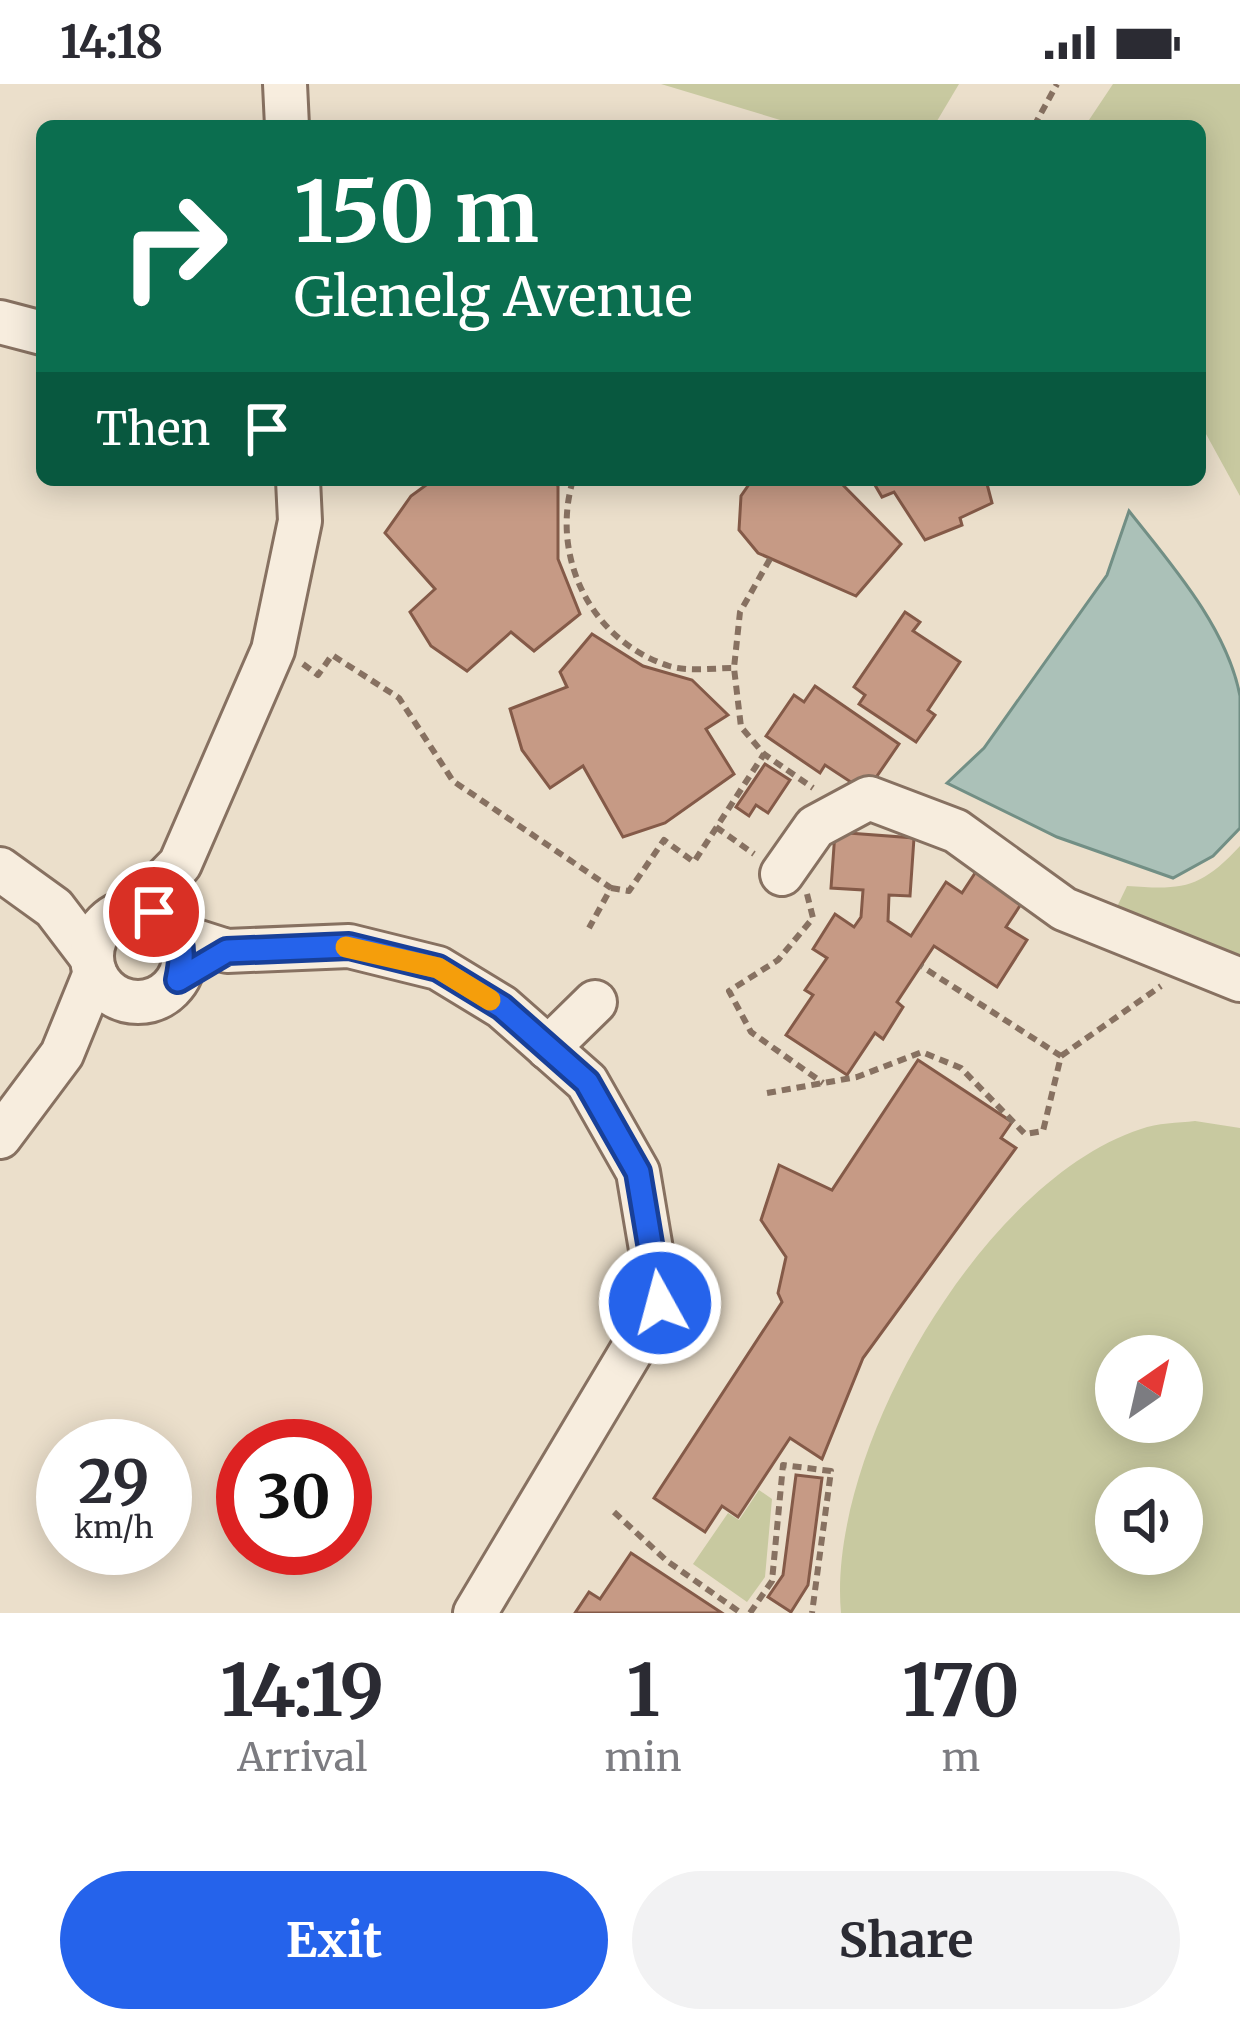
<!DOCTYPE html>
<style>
:root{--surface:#fff;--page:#f2f2f3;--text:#2b2b33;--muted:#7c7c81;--accent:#2563eb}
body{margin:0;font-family:Merriweather,serif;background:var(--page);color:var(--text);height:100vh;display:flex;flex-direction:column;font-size:45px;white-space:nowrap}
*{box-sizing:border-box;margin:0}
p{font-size:39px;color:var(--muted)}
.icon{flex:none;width:66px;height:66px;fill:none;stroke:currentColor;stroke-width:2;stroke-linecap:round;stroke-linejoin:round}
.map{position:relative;height:1529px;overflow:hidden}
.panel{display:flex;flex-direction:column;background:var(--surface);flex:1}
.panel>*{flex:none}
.hud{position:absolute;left:36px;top:36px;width:1170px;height:366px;border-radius:18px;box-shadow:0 6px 30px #0003;background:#0b6e4f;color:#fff;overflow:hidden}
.needle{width:78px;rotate:34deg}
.buttons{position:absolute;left:1095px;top:1251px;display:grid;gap:24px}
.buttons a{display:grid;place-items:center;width:108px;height:108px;border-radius:50%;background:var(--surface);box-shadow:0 6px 30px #0003;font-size:60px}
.speed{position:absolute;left:36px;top:1335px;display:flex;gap:24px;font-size:60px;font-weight:700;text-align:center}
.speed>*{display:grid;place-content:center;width:156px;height:156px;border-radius:50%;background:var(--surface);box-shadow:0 6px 30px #0003;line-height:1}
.speed small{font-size:30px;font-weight:400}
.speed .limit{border:18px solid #d22;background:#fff;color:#111}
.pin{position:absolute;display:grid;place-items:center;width:102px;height:102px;color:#fff;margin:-51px;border:6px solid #fff;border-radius:50%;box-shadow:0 3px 12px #0007}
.me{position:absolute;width:132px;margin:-66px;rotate:353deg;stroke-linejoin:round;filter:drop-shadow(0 0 9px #0008)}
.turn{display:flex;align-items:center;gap:42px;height:252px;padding:0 60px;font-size:54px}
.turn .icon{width:156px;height:156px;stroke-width:2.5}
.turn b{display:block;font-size:84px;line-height:102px}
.then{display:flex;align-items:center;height:114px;padding:0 60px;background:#0003;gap:24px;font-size:45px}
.eta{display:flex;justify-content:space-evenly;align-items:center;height:204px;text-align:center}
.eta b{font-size:72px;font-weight:700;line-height:84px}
.primary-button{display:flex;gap:24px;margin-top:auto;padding:24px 60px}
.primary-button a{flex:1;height:138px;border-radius:72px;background:var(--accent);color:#fff;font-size:48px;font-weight:700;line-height:138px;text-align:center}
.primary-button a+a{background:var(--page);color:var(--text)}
.status{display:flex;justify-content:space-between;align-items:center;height:84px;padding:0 60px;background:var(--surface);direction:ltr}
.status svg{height:33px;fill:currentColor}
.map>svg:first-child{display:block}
.green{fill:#c8c9a0;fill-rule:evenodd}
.water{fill:#abc1b8;stroke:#728f85;stroke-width:3}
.building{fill:#c69a85;stroke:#845a48;stroke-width:3}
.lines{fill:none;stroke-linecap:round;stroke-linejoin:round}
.minor-casing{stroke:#877161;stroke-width:48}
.path{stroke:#877161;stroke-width:6;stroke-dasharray:9 6;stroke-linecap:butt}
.minor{stroke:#f7edde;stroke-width:42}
.route-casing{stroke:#184099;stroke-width:30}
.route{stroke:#2563eb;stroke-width:21}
.slow{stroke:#f59e0b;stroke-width:21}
</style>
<div class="status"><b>14:18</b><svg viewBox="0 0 49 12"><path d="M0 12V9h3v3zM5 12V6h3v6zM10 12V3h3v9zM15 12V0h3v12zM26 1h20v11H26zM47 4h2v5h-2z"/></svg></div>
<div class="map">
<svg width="1240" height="1529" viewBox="0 0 1240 1529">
<rect width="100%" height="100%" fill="#ebdfcb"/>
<g class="green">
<polygon points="661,0 959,0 934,42 800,42"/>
<polygon points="1113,0 1240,0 1240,412 1200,339 1200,42 1085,42"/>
<path d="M1240 762V873L1114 829 1127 802C1183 806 1200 805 1240 762Z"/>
<path d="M1195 1037 1240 1044V1529H841C826 1367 983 1096 1141 1045 1157 1039 1178 1039 1195 1037ZM1182 1272V1338H1116V1272ZM1182 1404V1470H1116V1404Z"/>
<polygon points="759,1406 772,1415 765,1493 747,1518 693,1480 728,1429 739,1436"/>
</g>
<path class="water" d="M1129 427C1170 479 1227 543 1240 612 1240 652 1240 702 1240 744L1213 772 1173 794 1057 753 947 699 984 664 1107 491Z"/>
<g class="building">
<polygon points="433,396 552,396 558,402 558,475 580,530 534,567 511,548 467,587 431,562 410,528 435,505 385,449 411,412"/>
<polygon points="838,396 901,460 856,512 758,469 739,446 741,412 752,396"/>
<polygon points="872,396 986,396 992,419 960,434 962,441 925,456 894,408 882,413"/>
<polygon points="905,528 920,538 913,547 960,578 928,626 935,631 916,658 859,620 865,611 854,603"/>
<polygon points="592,550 643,582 692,596 728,631 706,645 734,690 665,739 623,753 583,682 550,704 522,666 510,625 567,603 560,588"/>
<polygon points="815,602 899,660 866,708 825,681 820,689 766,652 794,611 804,618"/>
<polygon points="765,680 790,696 768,729 756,721 749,732 736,723"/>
<polygon points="835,748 914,754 910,812 889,811 888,837 911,852 946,798 962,809 977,786 1023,817 1006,843 1027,856 997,903 934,862 897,918 903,923 883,955 875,949 847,991 786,951 813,911 805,906 827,874 813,865 835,830 854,843 861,833 863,806 831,804"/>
<polygon points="918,976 1012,1038 1001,1054 1016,1064 863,1274 822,1375 790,1354 738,1433 722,1422 705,1448 654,1414 782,1218 778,1209 786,1173 761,1136 779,1081 832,1106"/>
<polygon points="796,1391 822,1394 808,1501 791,1528 768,1513 783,1491"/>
<polygon points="631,1469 722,1529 575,1529 589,1508 600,1515"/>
</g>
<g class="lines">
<g class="minor-casing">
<g id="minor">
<polyline points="285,0 287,42"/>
<polyline points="0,238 42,249"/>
<polyline points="0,785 54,824 92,874"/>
<polyline points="782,790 815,743 869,714 956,747 1064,825 1240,896"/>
<polyline points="136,825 180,780 273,566 300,437 298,396"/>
<circle cx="138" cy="872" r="46"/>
<polyline points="180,852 227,867 349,862 438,884 502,923 587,998 638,1088 660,1219 475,1529"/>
<polyline points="548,964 595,918"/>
<polyline points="0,1053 62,970 95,889"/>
</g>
</g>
<g class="path">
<polyline points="1034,42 1057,0"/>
<path d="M573 396C550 473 591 557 669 582 688 588 715 584 734 584"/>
<polyline points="770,475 740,528 734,584 741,643 764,670 813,704"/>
<polyline points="303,580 318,591 332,571 399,614 453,697 611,804 589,844"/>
<polyline points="716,743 754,770"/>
<polyline points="611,804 629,807 664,756 694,778 764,670"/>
<polyline points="807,810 813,834 778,876 729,907 751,948 823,999"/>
<polyline points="1061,972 1161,902"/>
<polyline points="767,1009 857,993 922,968 961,984 1025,1050 1043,1047 1061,972 921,882"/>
<polyline points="614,1428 667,1477 741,1529"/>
<polyline points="750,1529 772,1497 783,1381 831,1387 812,1529"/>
</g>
<use href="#minor" class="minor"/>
</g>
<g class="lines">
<g class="route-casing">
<path id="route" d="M154 828C183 847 185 864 178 896L227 867 349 862 438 884 502 923 587 998 638 1088 660 1219"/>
</g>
<use href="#route" class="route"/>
<polyline class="slow" points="346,863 438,884 490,916"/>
</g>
</svg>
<div class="buttons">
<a><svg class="needle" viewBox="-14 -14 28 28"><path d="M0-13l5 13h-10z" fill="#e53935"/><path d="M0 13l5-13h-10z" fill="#7c7c81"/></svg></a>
<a><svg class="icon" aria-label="sound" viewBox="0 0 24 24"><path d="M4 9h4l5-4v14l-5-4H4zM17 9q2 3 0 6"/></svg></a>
</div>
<div class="speed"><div>29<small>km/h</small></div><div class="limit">30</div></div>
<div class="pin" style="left:154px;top:828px;background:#d93025"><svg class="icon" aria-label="arrive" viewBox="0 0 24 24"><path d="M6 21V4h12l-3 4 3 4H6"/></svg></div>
<svg class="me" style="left:660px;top:1219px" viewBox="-20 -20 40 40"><circle r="17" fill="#2563eb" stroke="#fff" stroke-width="3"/><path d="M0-11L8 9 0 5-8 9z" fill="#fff"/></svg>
<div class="hud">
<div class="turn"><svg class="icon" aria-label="right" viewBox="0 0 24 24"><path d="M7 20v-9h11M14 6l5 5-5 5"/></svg><div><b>150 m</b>Glenelg Avenue</div></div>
<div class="then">Then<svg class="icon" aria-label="arrive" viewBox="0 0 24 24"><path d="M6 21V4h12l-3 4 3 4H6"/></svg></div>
</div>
</div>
<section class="panel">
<div class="eta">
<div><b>14:19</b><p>Arrival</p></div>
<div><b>1</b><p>min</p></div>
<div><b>170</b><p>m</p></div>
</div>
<div class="primary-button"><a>Exit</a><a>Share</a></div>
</section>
